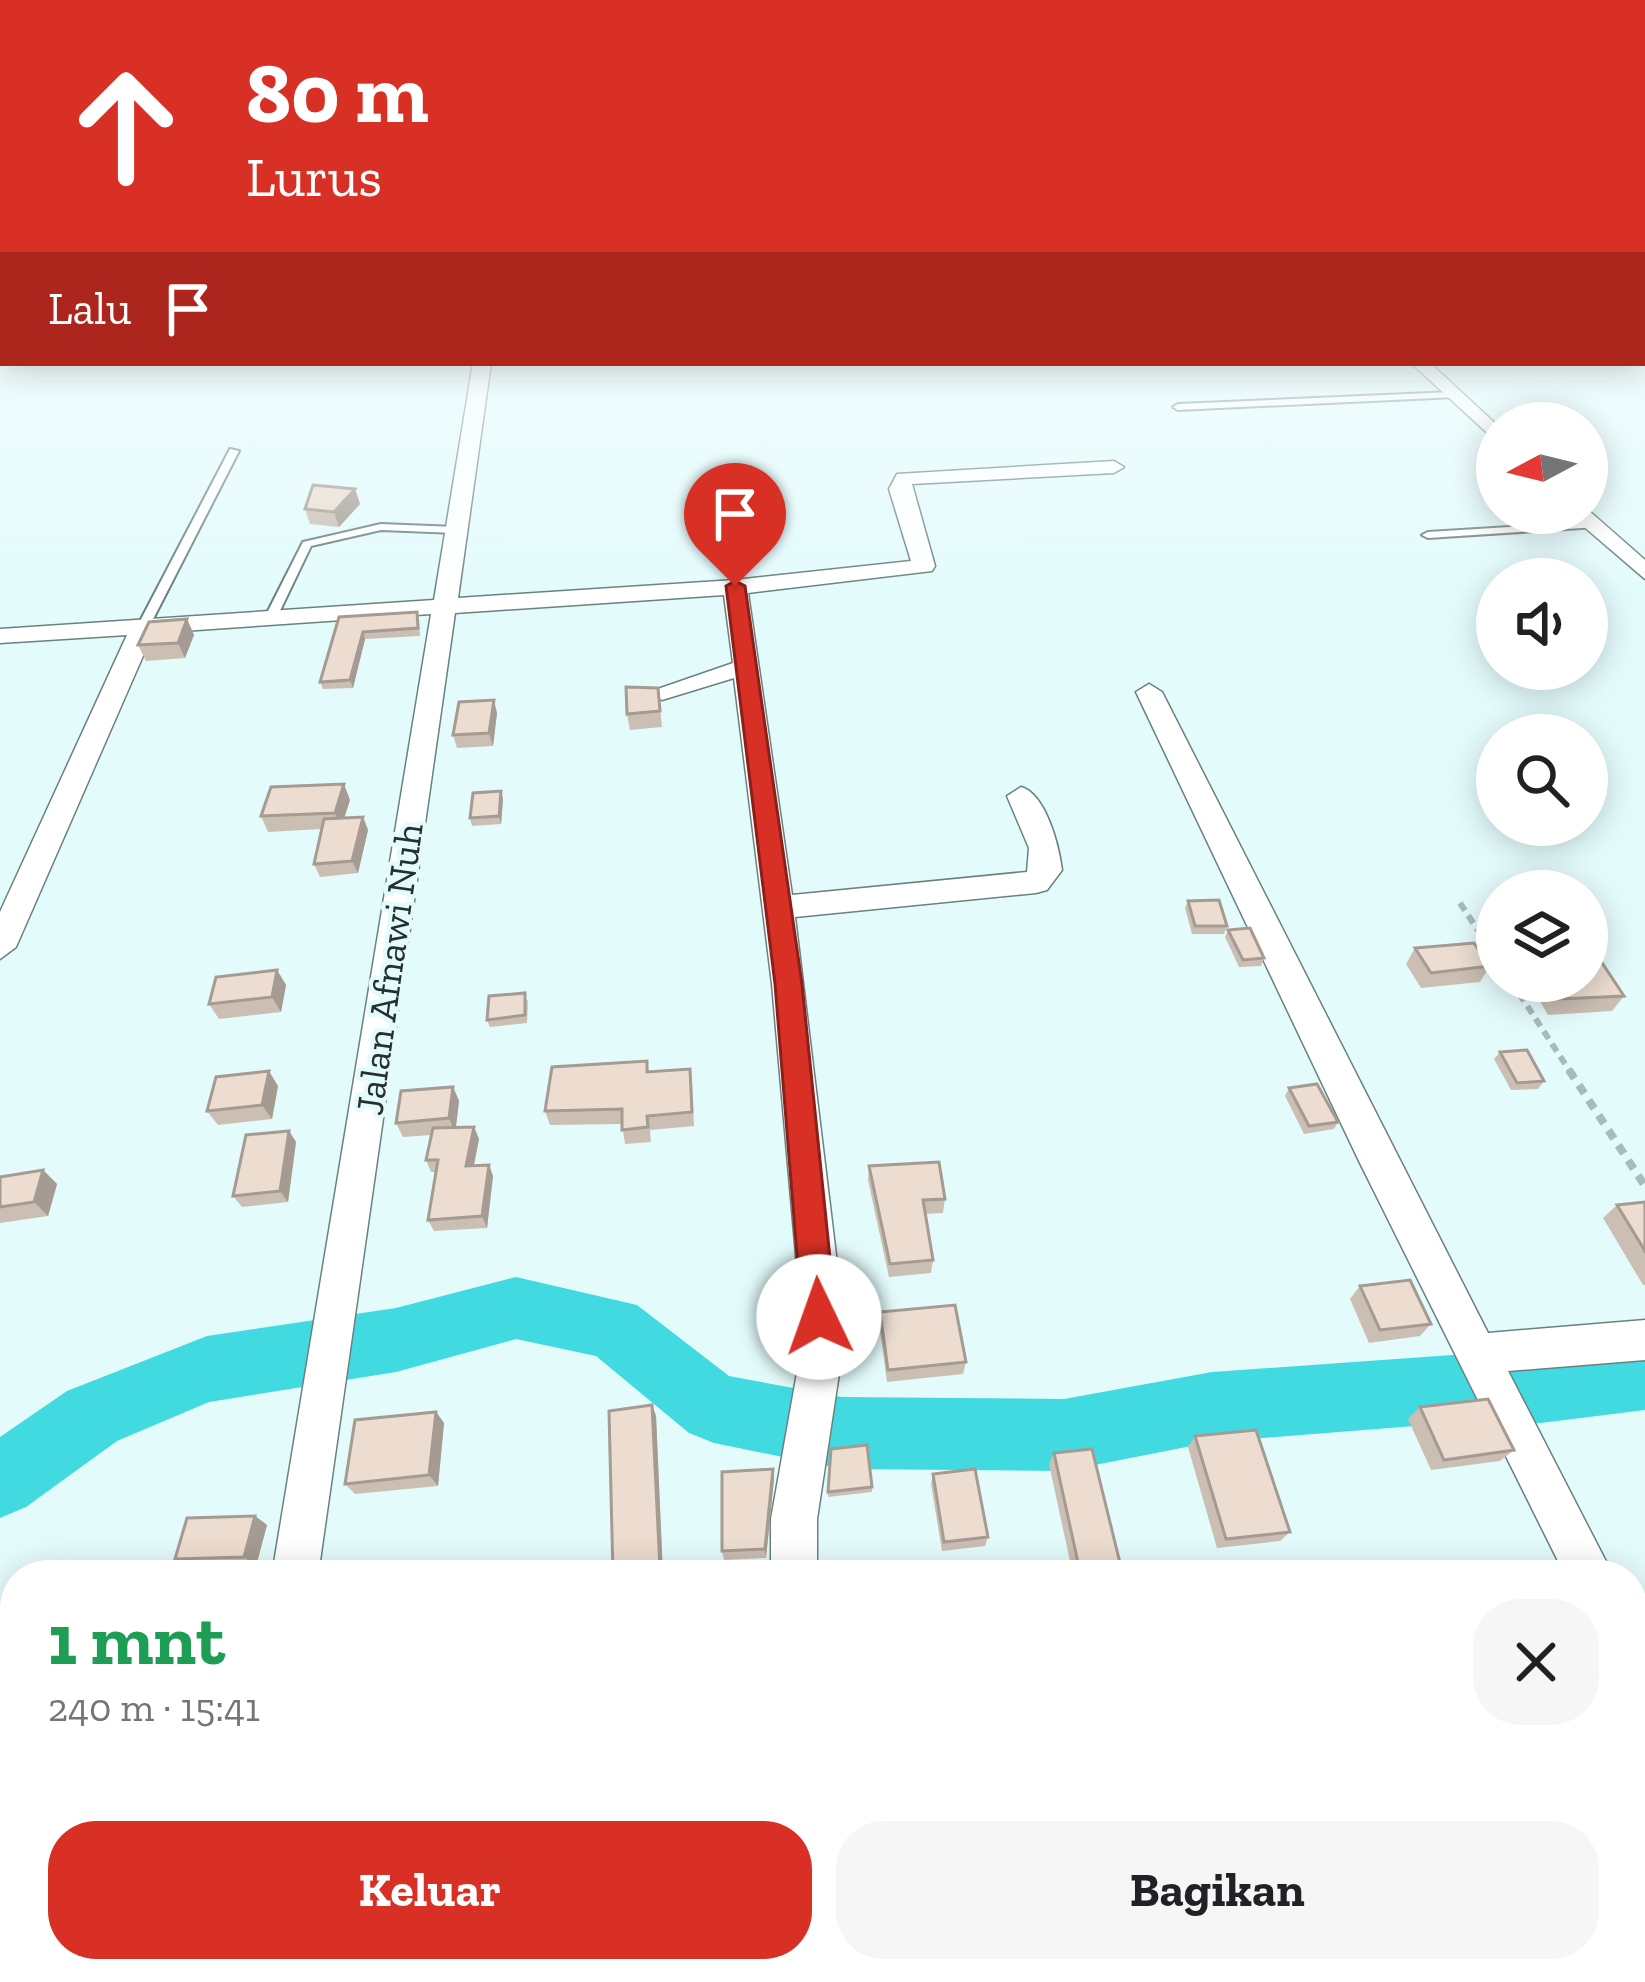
<!DOCTYPE html>
<html lang="id">
<meta charset="utf-8">
<style>
:root{--surface:#fff;--page:#f6f6f6;--text:#202124;--muted:#757577;--accent:#d93025}
body{margin:0;font-family:"Zilla Slab",serif;background:var(--page);color:var(--text);height:100vh;display:flex;flex-direction:column;font-size:45px;white-space:nowrap}
*{box-sizing:border-box;margin:0}
p{font-size:39px;color:var(--muted)}
.icon{flex:none;width:66px;height:66px;fill:none;stroke:currentColor;stroke-width:2;stroke-linecap:round;stroke-linejoin:round}
.map{position:relative;flex:1;overflow:hidden}
.sheet{position:absolute;left:0px;top:1560px;width:1647px;height:423px;display:flex;flex-direction:column;background:var(--surface);border-radius:48px 48px 0 0;box-shadow:0 6px 30px #0003}
.sheet>*{flex:none}
.top-card{position:absolute;left:0px;top:0px;width:1647px;height:366px;box-shadow:0 6px 30px #0003;background:#d93025;color:#fff;overflow:hidden}
.needle{width:78px;rotate:263deg}
.fabs{position:absolute;left:1476px;top:402px;display:grid;gap:24px}
.fabs a{display:grid;place-items:center;width:132px;height:132px;border-radius:50%;background:var(--surface);box-shadow:0 6px 30px #0003;font-size:60px}
.pin{position:absolute;display:grid;place-items:center;width:102px;height:102px;color:#fff;margin:-123px -51px;border-radius:50% 50% 50% 0;rotate:-45deg;box-shadow:0 0 12px #0007}
.pin .icon{rotate:45deg}
.me{position:absolute;width:132px;margin:-66px;rotate:357deg;stroke-linejoin:round;filter:drop-shadow(0 0 9px #0008)}
.turn{display:flex;align-items:center;gap:42px;height:252px;padding:0 48px;font-size:54px}
.turn .icon{width:156px;height:156px;stroke-width:2.5}
.turn b{display:block;font-size:84px;line-height:102px}
.then{display:flex;align-items:center;height:114px;padding:0 48px;background:#0003;gap:24px;font-size:45px}
.round{display:grid;place-items:center;flex:none;width:126px;height:126px;border-radius:48px;background:var(--page)}
.overview{display:flex;align-items:center;justify-content:space-between;height:204px;padding:0 48px}
h1{font-size:72px;font-weight:700;line-height:90px;color:#1e9e55}
.primary-button{display:flex;gap:24px;margin-top:auto;padding:24px 48px}
.primary-button a{flex:1;height:138px;border-radius:48px;background:var(--accent);color:#fff;font-size:48px;font-weight:700;line-height:138px;text-align:center}
.primary-button a+a{background:var(--page);color:var(--text)}
.map>svg:first-child{display:block}
.lines{fill:none;stroke-linecap:round;stroke-linejoin:round}
.river{fill:#41dae1;fill-rule:evenodd}
.service-casing{stroke:#6b8081;stroke-width:4}
.minor-casing{stroke:#6b8081;stroke-width:3}
.path-far1{stroke:#a8bbbc;stroke-width:6;stroke-dasharray:9 6;stroke-linecap:butt}
.path{stroke:#a8bbbc;stroke-width:8;stroke-dasharray:10 8;stroke-linecap:butt}
.service{fill:#fff;fill-rule:evenodd}
.minor{fill:#fff;fill-rule:evenodd}
.wall{fill:#cbbeb3}
.shaded-wall{fill:#a59b92}
.building{fill:#ecddd0;stroke:#a59b92;stroke-width:3}
.route{fill:#d93025;stroke:#8d1f18;stroke-width:3}
.labels{text-anchor:middle;dominant-baseline:central;stroke-width:9;stroke-linejoin:round;paint-order:stroke}
.street-label{font-size:39px;fill:#262f2f;stroke:#e4fbfc}
</style>
<div class="map">
<svg width="1645" height="1982" viewBox="0 0 1645 1982">
<rect width="100%" height="100%" fill="#e4fbfc"/>
<g class="lines">
<polygon class="river" points="516,1277 637,1305 729,1376 842,1397 1064,1399 1212,1372 1452,1355 1541,1355 1645,1342 1645,1410 1541,1423 1452,1423 1212,1442 1064,1471 842,1469 714,1443 689,1433 596,1356 516,1339 396,1372 209,1402 117,1441 26,1507 0,1518 0,1437 67,1391 207,1336 396,1308"/>
<g class="service-casing">
<g id="service">
<polygon points="1453,392 1458,395 1456,397 1178,410 1173,407 1178,404"/>
<polygon points="230,449 239,451 149,627 143,631 139,630 137,627"/>
<polygon points="1593,522 1598,525 1597,527 1428,538 1422,535 1428,532"/>
<polygon points="381,524 456,527 462,530 456,533 381,530 311,546 277,617 267,620 265,617 303,542"/>
</g>
</g>
<g class="minor-casing">
<g id="minor">
<path d="M473 363H491L458 598 735 580 911 561 889 489 897 474 1114 461 1124 467 1114 473 912 484 935 566 932 571 748 593 792 895 1027 872 1029 848 1007 796 1021 787C1046 794 1059 846 1062 870L1047 890 1036 893 795 917 836 1255 840 1367 817 1519V1575H771V1519L798 1367 796 1255 772 984 734 678 662 700 649 692 733 663 724 595 455 613 318 1575H272L431 614 153 633 16 947 0 959V912L127 635 0 643V629L434 600Z"/>
<polygon points="1411,363 1430,363 1497,425 1497,442"/>
<polygon points="1587,509 1645,560 1645,579 1568,513 1587,513"/>
<polygon points="1149,684 1162,692 1488,1333 1645,1320 1645,1360 1508,1371 1613,1575 1565,1575 1359,1161 1136,692"/>
<polygon points="1632,1633 1645,1638 1645,1708 1632,1702"/>
<polygon points="204,1968 260,1968 257,1982 201,1982"/>
<polygon points="808,1968 864,1968 865,1982 809,1982"/>
</g>
</g>
<g class="path-far1">
<polyline points="1460,903 1497,959"/>
<polyline points="1511,981 1571,1073"/>
</g>
<polyline class="path" points="1569,1070 1645,1186"/>
<use href="#service" class="service"/>
<use href="#minor" class="minor"/>
</g>
<g class="wall">
<polygon points="355,489 360,504 339,527 310,524 305,509"/>
<polygon points="339,617 419,619 420,636 365,639 353,688 323,689 320,682"/>
<polygon points="187,619 194,635 185,658 146,661 138,645"/>
<polygon points="658,688 662,727 630,730 627,714"/>
<polygon points="497,713 493,746 457,748 453,735"/>
<polygon points="501,791 503,799 501,824 472,826 470,818"/>
<polygon points="350,800 344,818 363,817 368,830 358,873 320,877 314,864 322,829 268,832 261,816"/>
<polygon points="1188,901 1227,926 1224,934 1192,934 1185,908"/>
<polygon points="1587,924 1603,944 1596,954 1624,996 1612,1011 1548,1015 1528,981 1587,981"/>
<polygon points="1228,930 1264,958 1261,966 1239,967 1225,937"/>
<polygon points="1415,948 1490,966 1480,982 1421,988 1406,964"/>
<polygon points="277,970 286,985 281,1012 219,1019 209,1004"/>
<polygon points="528,1000 527,1023 490,1027 487,1020"/>
<polygon points="1500,1052 1544,1081 1538,1089 1511,1090 1494,1059"/>
<polygon points="647,1061 649,1072 692,1083 694,1126 650,1130 651,1142 625,1144 622,1124 550,1125 545,1111"/>
<polygon points="278,1086 272,1119 218,1125 207,1111"/>
<polygon points="453,1087 459,1101 456,1127 474,1127 479,1139 474,1166 489,1165 493,1176 487,1228 434,1231 428,1220 436,1172 431,1172 426,1160 431,1135 403,1137 396,1123"/>
<polygon points="1289,1088 1338,1122 1334,1129 1304,1134 1285,1096"/>
<polygon points="289,1131 296,1142 288,1202 242,1207 233,1196"/>
<polygon points="869,1166 945,1199 943,1213 925,1214 933,1260 931,1273 889,1277 868,1180"/>
<polygon points="43,1170 57,1184 48,1216 0,1223 0,1177"/>
<polygon points="1645,1202 1645,1285 1643,1285 1603,1218 1617,1205"/>
<polygon points="1360,1286 1431,1324 1420,1336 1369,1343 1350,1299"/>
<polygon points="880,1312 966,1362 963,1374 887,1382 879,1324"/>
<polygon points="652,1405 656,1416 663,1575 613,1575"/>
<polygon points="1420,1407 1514,1450 1500,1461 1431,1470 1408,1419"/>
<polygon points="436,1412 444,1423 438,1486 355,1494 345,1484"/>
<polygon points="1195,1436 1290,1532 1280,1541 1217,1548 1188,1447"/>
<polygon points="831,1449 872,1487 872,1492 828,1497"/>
<polygon points="1054,1453 1120,1563 1113,1572 1073,1575 1049,1464"/>
<polygon points="933,1474 988,1537 985,1546 942,1551 931,1484"/>
<polygon points="774,1479 766,1558 724,1560 722,1551"/>
<polygon points="255,1516 267,1525 256,1566 189,1568 175,1559"/>
<polygon points="1645,1739 1645,1825 1632,1826 1632,1740"/>
<polygon points="1645,1908 1645,1982 1644,1982 1632,1953 1632,1909"/>
<polygon points="1473,1968 1556,1968 1561,1982 1478,1982"/>
</g>
<g class="shaded-wall">
<polygon points="355,489 360,504 339,527 334,512"/>
<polygon points="187,619 194,635 185,658 178,643"/>
<polygon points="363,632 365,639 353,688 350,680"/>
<polygon points="494,700 497,713 493,746 489,733"/>
<polygon points="344,784 350,800 341,828 335,813"/>
<polygon points="501,791 503,799 501,824 499,816"/>
<polygon points="363,817 368,830 358,873 352,861"/>
<polygon points="277,970 286,985 281,1012 272,997"/>
<polygon points="269,1071 278,1086 272,1119 262,1105"/>
<polygon points="453,1087 459,1101 455,1133 449,1118"/>
<polygon points="474,1127 479,1139 471,1178 466,1166"/>
<polygon points="289,1131 296,1142 288,1202 280,1191"/>
<polygon points="489,1165 493,1176 487,1228 482,1216"/>
<polygon points="43,1170 57,1184 48,1216 34,1202"/>
<polygon points="652,1405 656,1416 663,1575 660,1569"/>
<polygon points="436,1412 444,1423 438,1486 429,1475"/>
<polygon points="773,1469 774,1479 766,1558 765,1549"/>
<polygon points="255,1516 267,1525 256,1566 244,1557"/>
<polygon points="144,1968 162,1968 159,1982 141,1982"/>
</g>
<g class="building">
<polygon points="313,485 355,489 334,512 305,509"/>
<polygon points="417,612 418,628 363,632 350,680 320,682 339,617"/>
<polygon points="187,619 178,643 138,645 149,622"/>
<polygon points="626,687 658,688 660,711 627,714"/>
<polygon points="494,700 489,733 453,735 459,702"/>
<polygon points="344,784 335,813 261,816 271,787"/>
<polygon points="501,791 499,816 470,818 473,793"/>
<polygon points="363,817 352,861 314,864 324,819"/>
<polygon points="1219,900 1227,926 1195,926 1188,901"/>
<polygon points="1587,924 1603,944 1591,946 1624,996 1559,999 1548,981 1587,981"/>
<polygon points="1250,928 1264,958 1243,960 1228,930"/>
<polygon points="1474,943 1490,966 1431,973 1415,948"/>
<polygon points="277,970 272,997 209,1004 216,977"/>
<polygon points="525,993 525,1015 487,1020 489,996"/>
<polygon points="1527,1050 1544,1081 1517,1083 1500,1052"/>
<polygon points="647,1061 647,1072 690,1069 692,1112 647,1116 648,1127 622,1130 622,1109 545,1111 552,1067"/>
<polygon points="269,1071 262,1105 207,1111 216,1077"/>
<polygon points="1317,1084 1338,1122 1309,1126 1289,1088"/>
<polygon points="453,1087 449,1118 396,1123 401,1091"/>
<polygon points="474,1127 466,1166 489,1165 482,1216 428,1220 438,1160 426,1160 433,1128"/>
<polygon points="289,1131 280,1191 233,1196 246,1135"/>
<polygon points="939,1162 945,1199 923,1200 933,1260 890,1264 869,1166"/>
<polygon points="43,1170 34,1202 0,1207 0,1177"/>
<polygon points="1645,1202 1645,1251 1617,1205"/>
<polygon points="1410,1280 1431,1324 1380,1330 1360,1286"/>
<polygon points="955,1305 966,1362 888,1370 880,1312"/>
<polygon points="1488,1399 1514,1450 1444,1460 1420,1407"/>
<polygon points="652,1405 660,1569 613,1575 609,1411"/>
<polygon points="436,1412 429,1475 345,1484 355,1420"/>
<polygon points="1256,1430 1290,1532 1226,1539 1195,1436"/>
<polygon points="867,1445 872,1487 828,1492 831,1449"/>
<polygon points="1092,1449 1120,1563 1079,1567 1054,1453"/>
<polygon points="773,1469 765,1549 722,1551 722,1472"/>
<polygon points="975,1469 988,1537 944,1542 933,1474"/>
<polygon points="255,1516 244,1557 175,1559 187,1518"/>
<polygon points="421,1570 420,1575 382,1575 382,1574"/>
<polygon points="1645,1739 1645,1809 1632,1778 1632,1740"/>
<polygon points="1645,1908 1645,1932 1635,1909"/>
<polygon points="39,1968 144,1968 141,1982 35,1982"/>
<polygon points="604,1968 713,1968 652,1980 652,1982 604,1982"/>
<polygon points="752,1968 801,1968 803,1982 753,1982"/>
<polygon points="1491,1968 1556,1968 1561,1982 1496,1982"/>
<polygon points="1186,1973 1188,1982 1133,1982 1132,1978"/>
</g>
<linearGradient id="sky" x2="0" y2="1"><stop stop-color="#65c3e5"/><stop offset="0.53" stop-color="#f3fdfe"/><stop offset="1" stop-color="#f3fdfe" stop-opacity="0"/></linearGradient>
<rect width="1645" height="593" fill="url(#sky)"/>
<polygon class="route" points="735,581 745,586 802,984 836,1317 831,1329 819,1333 807,1329 802,1317 775,984 726,586"/>
<g class="labels">
<g class="street-label">
<text transform="translate(389 969) rotate(-82)">Jalan Afnawi Nuh</text>
</g>
</g>
</svg>
<div class="fabs">
<a><svg class="needle" viewBox="-14 -14 28 28"><path d="M0-13l5 13h-10z" fill="#e53935"/><path d="M0 13l5-13h-10z" fill="#757577"/></svg></a>
<a><svg class="icon" aria-label="sound" viewBox="0 0 24 24"><path d="M4 9h4l5-4v14l-5-4H4zM17 9q2 3 0 6"/></svg></a>
<a><svg class="icon" aria-label="search" viewBox="0 0 24 24"><circle cx="10" cy="10" r="6"/><path d="M15 15l6 6"/></svg></a>
<a><svg class="icon" aria-label="layers" viewBox="0 0 24 24"><path d="M12 4l9 5-9 5-9-5zM3 14l9 5 9-5"/></svg></a>
</div>
<div class="pin" style="left:735px;top:586px;background:#d93025"><svg class="icon" aria-label="arrive" viewBox="0 0 24 24"><path d="M6 21V4h12l-3 4 3 4H6"/></svg></div>
<svg class="me" style="left:819px;top:1317px" viewBox="-20 -20 40 40"><circle r="19" fill="#fff"/><path d="M0-13L10 11 0 6-10 11z" fill="#d93025"/></svg>
<div class="top-card">
<div class="turn"><svg class="icon" aria-label="ahead" viewBox="0 0 24 24"><path d="M12 20V5M6 11l6-6 6 6"/></svg><div><b>80 m</b>Lurus</div></div>
<div class="then">Lalu<svg class="icon" aria-label="arrive" viewBox="0 0 24 24"><path d="M6 21V4h12l-3 4 3 4H6"/></svg></div>
</div>
<section class="sheet">
<div class="overview"><div><h1>1 mnt</h1><p>240 m · 15:41</p></div><a class="round"><svg class="icon" aria-label="close" viewBox="0 0 24 24"><path d="M6 6l12 12M18 6L6 18"/></svg></a></div>
<div class="primary-button"><a>Keluar</a><a>Bagikan</a></div>
</section>
</div>
